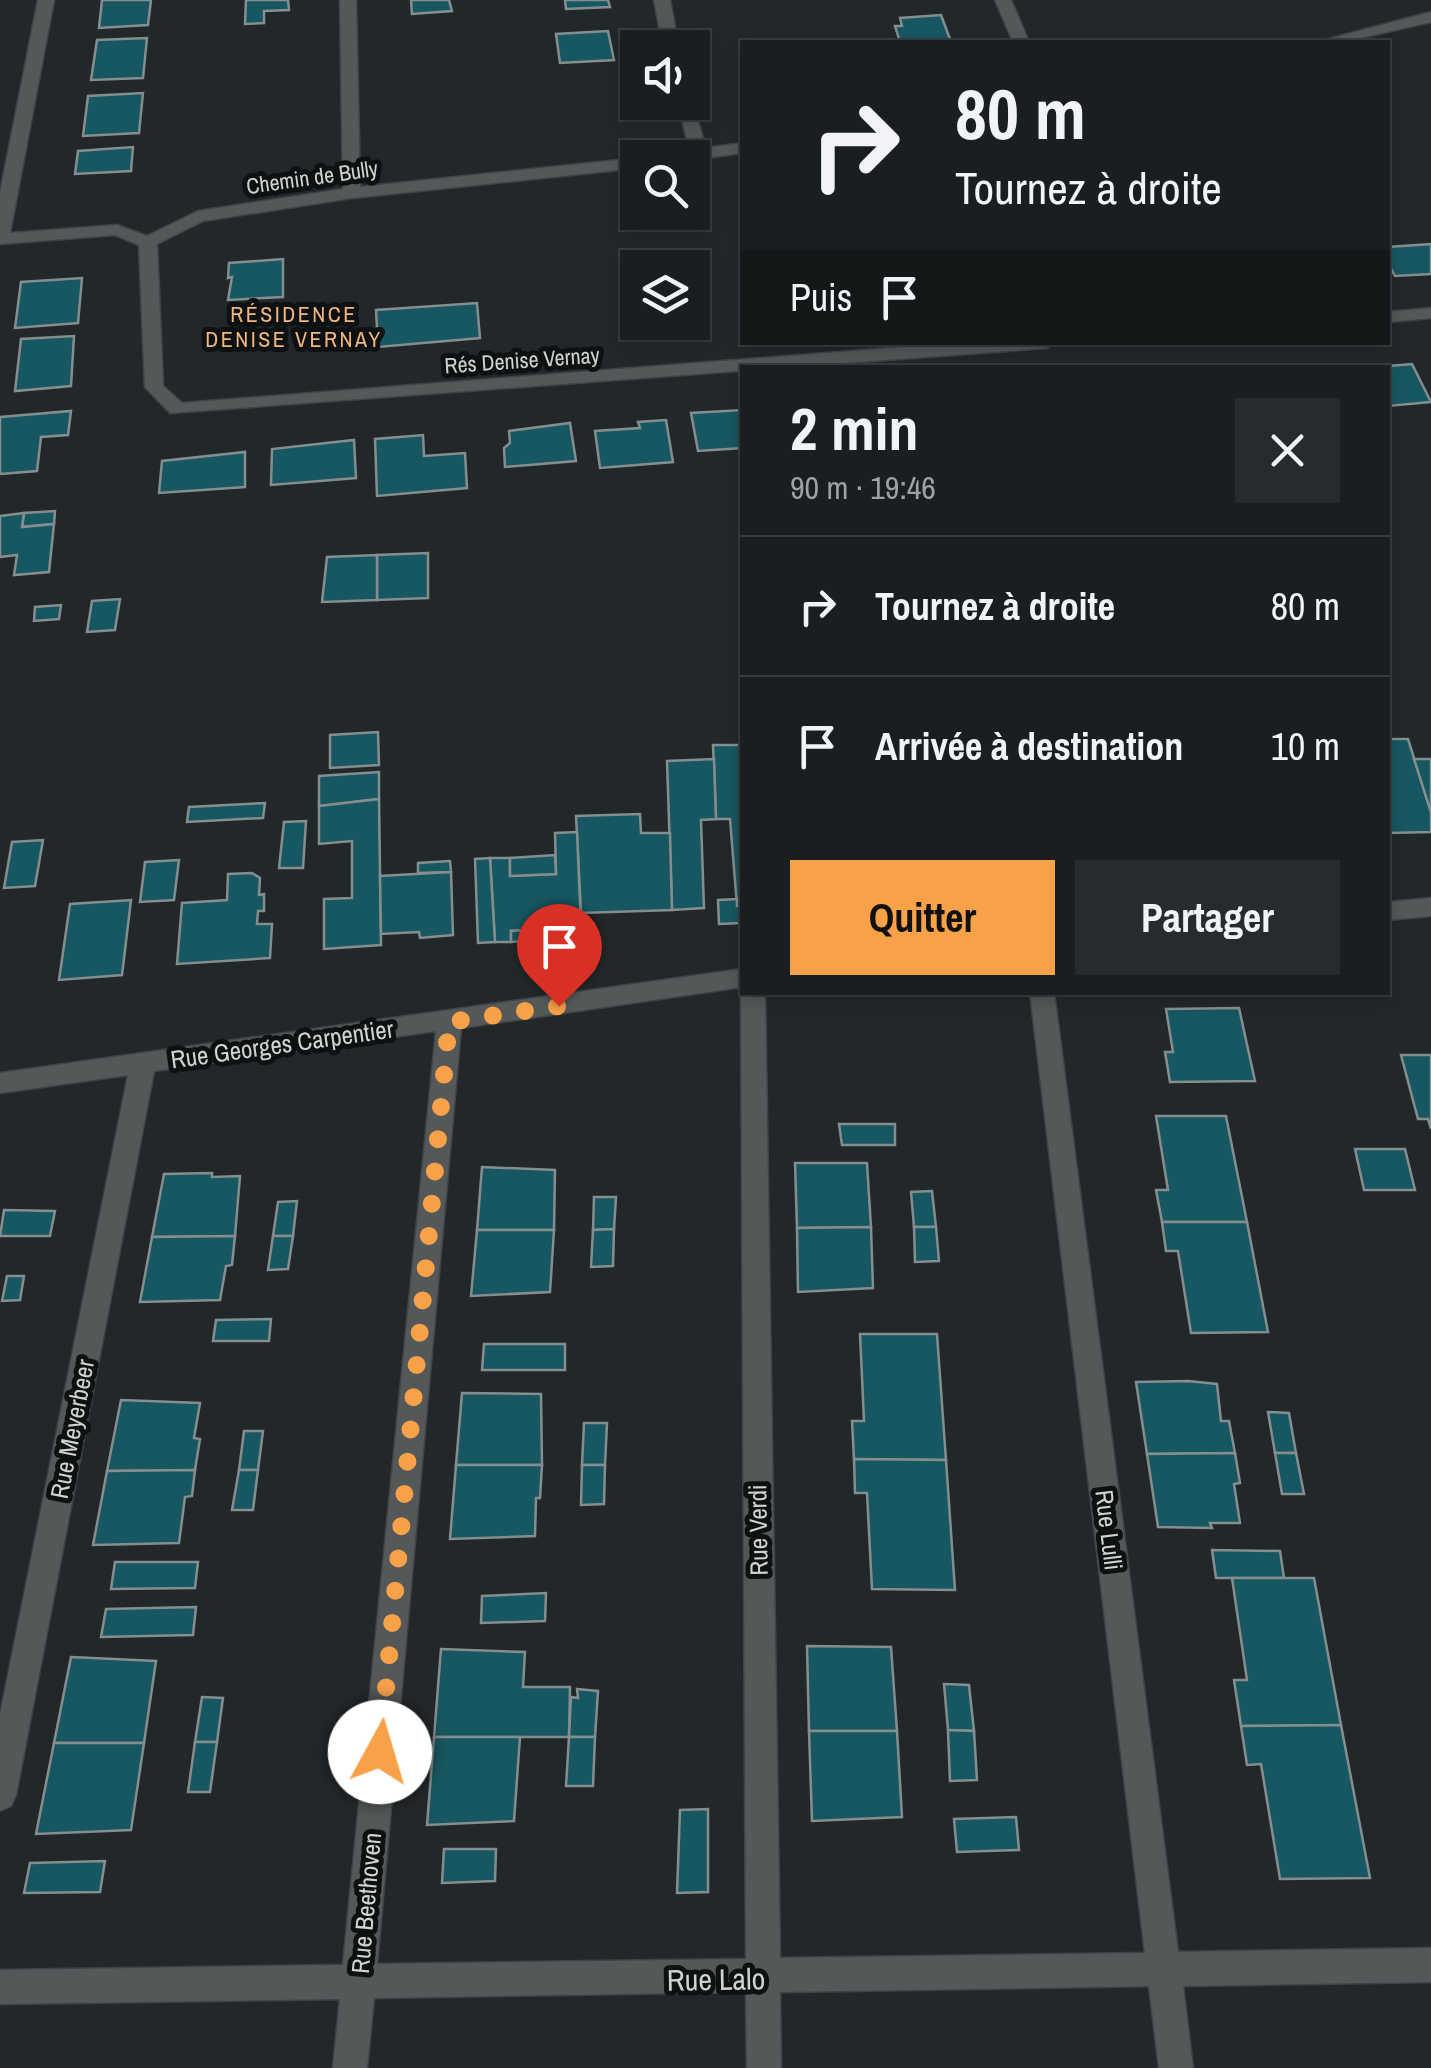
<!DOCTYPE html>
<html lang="fr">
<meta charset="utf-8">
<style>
:root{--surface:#1a1e20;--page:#272b2d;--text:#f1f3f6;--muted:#9fa2a5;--line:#383c3e;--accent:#f7a149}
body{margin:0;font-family:"Archivo Narrow",sans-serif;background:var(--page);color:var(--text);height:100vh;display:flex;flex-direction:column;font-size:38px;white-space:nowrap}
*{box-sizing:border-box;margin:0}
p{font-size:32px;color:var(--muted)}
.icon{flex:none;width:55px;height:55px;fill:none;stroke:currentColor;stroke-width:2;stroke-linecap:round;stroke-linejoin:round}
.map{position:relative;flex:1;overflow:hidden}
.drawer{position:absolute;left:740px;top:365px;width:650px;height:630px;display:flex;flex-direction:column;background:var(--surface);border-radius:0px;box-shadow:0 5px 15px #0003,0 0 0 2px var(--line)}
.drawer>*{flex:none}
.top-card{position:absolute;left:740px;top:40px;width:650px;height:305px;border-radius:0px;box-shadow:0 5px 15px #0003,0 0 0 2px var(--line);background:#1a1e20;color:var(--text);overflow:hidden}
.controls{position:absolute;left:620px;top:30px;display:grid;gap:20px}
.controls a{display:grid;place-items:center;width:90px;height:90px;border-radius:0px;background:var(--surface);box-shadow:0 5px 15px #0003,0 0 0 2px var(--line);font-size:50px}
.pin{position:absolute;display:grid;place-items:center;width:85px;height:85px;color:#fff;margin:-102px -42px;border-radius:50% 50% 50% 0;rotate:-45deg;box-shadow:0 0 10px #0007}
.pin .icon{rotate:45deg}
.me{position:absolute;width:110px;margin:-55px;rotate:6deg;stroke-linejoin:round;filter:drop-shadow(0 0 8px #0008)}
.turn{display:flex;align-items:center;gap:35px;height:210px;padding:0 50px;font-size:45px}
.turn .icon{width:130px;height:130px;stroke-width:2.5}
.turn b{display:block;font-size:70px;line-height:85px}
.then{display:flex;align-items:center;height:95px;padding:0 50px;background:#0003;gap:20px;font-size:38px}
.round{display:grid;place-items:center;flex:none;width:105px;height:105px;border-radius:0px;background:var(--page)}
.headline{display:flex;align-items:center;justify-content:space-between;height:170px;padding:0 50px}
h1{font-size:60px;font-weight:800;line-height:75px}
.cta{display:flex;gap:20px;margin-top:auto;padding:20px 50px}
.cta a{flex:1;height:115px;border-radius:0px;background:var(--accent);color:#111;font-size:40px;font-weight:800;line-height:115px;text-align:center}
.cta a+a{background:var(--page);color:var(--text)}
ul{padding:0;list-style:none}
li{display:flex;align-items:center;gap:30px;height:140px;padding:0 50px;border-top:2px solid var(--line)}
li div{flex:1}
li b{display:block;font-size:38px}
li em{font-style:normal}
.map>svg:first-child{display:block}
.building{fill:#175761;stroke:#858d8f;stroke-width:2.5}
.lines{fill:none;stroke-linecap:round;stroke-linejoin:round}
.minor-casing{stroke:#3e4345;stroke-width:3}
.minor{fill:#545858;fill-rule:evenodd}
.route{stroke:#f7a149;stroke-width:18;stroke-dasharray:0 32.4}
.labels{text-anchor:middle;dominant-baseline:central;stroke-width:10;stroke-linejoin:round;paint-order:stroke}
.far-street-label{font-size:22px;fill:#ced3d4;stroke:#0e1111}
.far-neighbourhood-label{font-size:22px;letter-spacing:2.5px;fill:#f2b67f;stroke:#0e1111}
.street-label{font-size:25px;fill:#ced3d4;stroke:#0e1111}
.near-street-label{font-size:30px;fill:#ced3d4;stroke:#0e1111}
</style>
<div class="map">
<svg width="1431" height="2068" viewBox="0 0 1431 2068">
<rect width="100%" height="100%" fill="#22282a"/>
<g class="building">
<polygon points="102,0 151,0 148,25 99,28"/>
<polygon points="246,0 288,0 289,10 264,11 264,23 245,24"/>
<polygon points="411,0 449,0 452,11 412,14"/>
<polygon points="565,0 608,0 610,7 566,9"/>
<polygon points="941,15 950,39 900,42 895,26 902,26 900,18"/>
<polygon points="608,31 614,60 560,63 556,34"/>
<polygon points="147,38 143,78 91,80 97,40"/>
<polygon points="143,93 139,133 83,136 88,96"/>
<polygon points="133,147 131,171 75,174 78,151"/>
<polygon points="1431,244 1431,274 1395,276 1388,263 1388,247"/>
<polygon points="283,259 283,297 228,300 232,277 228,278 229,263"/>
<polygon points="82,278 78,323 15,328 21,282"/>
<polygon points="477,303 480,338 378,347 376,310"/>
<polygon points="74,336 71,386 15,391 21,339"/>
<polygon points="1412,364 1431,402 1388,406 1388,368 1363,368"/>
<polygon points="742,410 742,448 698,451 691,413"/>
<polygon points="71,411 68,435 41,437 37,471 0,474 0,417"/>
<polygon points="666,420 673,462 600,468 595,431 640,428 638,422"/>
<polygon points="570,423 576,461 505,467 504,448 510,443 509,431"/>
<polygon points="423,435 424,456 465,453 467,488 377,496 375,439"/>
<polygon points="354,440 356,478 271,485 272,449"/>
<polygon points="245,452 245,487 159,493 162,461"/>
<polygon points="55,511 54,524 22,527 24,513"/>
<polygon points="24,513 22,527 54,524 49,572 14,575 17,555 0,557 0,516"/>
<polygon points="428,553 428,598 377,600 377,555"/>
<polygon points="377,555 377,600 322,602 327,557"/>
<polygon points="120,599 115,630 87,632 92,601"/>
<polygon points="61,605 59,619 34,621 35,607"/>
<polygon points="378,732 379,765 330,768 330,735"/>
<polygon points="1388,739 1408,739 1431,812 1431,832 1388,833"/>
<polygon points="713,745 742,745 742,905 737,906 730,819 716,819"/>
<polygon points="714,759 716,819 701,820 704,908 672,910 667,761"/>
<polygon points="1414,759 1431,759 1431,812"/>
<polygon points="379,772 379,799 319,806 319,776"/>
<polygon points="379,799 381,945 324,949 324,899 352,898 352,841 319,844 319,806"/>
<polygon points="265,803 263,818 187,822 189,807"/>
<polygon points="640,814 641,833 670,833 672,910 581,913 576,816"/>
<polygon points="306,821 303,868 279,868 284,822"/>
<polygon points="577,832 581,926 511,931 511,942 495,942 490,858 510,858 510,876 556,874 555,833"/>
<polygon points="43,840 35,886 4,888 12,842"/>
<polygon points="555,855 556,874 510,876 510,858"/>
<polygon points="490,858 495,942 478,943 475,859"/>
<polygon points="179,860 174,900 140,902 145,862"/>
<polygon points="450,861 451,872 418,873 418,863"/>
<polygon points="451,872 453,935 420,938 419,932 381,934 380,876"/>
<polygon points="252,873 260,878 259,895 264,894 264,911 258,911 257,924 272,924 270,958 177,964 182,903 227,900 228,874"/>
<polygon points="737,899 737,906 742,905 742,923 719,924 718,900"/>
<polygon points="131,900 122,975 59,980 70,904"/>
<polygon points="581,926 582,938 511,942 511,931"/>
<polygon points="1239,1008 1255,1081 1170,1082 1165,1052 1173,1052 1166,1009"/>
<polygon points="1401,1055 1431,1055 1431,1129 1428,1119 1418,1119"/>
<polygon points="1156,1116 1226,1116 1247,1222 1162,1222 1156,1190 1168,1190"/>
<polygon points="839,1124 895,1124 895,1145 842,1145"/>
<polygon points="1355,1149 1405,1149 1415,1190 1364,1190"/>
<polygon points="795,1163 867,1163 871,1227 797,1228"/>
<polygon points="482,1167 555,1170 554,1230 477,1230"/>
<polygon points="212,1173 212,1177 240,1176 235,1236 152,1237 164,1174"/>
<polygon points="932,1191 936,1227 914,1227 911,1192"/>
<polygon points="594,1197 616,1197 614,1229 593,1230"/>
<polygon points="297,1201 293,1236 273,1236 278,1202"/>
<polygon points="4,1210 55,1211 50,1236 0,1236"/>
<polygon points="1162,1222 1247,1222 1268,1332 1191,1333 1178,1251 1166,1251"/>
<polygon points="871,1227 873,1288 798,1292 797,1228"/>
<polygon points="914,1227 936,1227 939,1261 915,1262"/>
<polygon points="614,1229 613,1266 591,1267 593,1230"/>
<polygon points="477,1230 554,1230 550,1292 471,1296"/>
<polygon points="235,1236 232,1265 226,1266 220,1300 140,1302 152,1237"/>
<polygon points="273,1236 293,1236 288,1269 268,1270"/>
<polygon points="7,1276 24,1276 20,1300 2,1301"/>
<polygon points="271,1319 269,1341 213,1341 216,1320"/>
<polygon points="860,1334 937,1334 946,1460 854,1459 852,1421 864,1421"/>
<polygon points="484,1344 565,1344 565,1370 482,1370"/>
<polygon points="1188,1381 1217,1384 1221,1421 1229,1421 1235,1453 1147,1454 1136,1382"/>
<polygon points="462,1393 541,1394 542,1465 456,1465"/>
<polygon points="121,1400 200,1403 194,1438 200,1439 195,1470 107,1471"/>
<polygon points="1268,1412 1289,1413 1296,1453 1275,1453"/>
<polygon points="584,1423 607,1423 605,1465 582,1465"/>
<polygon points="244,1431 263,1431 258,1470 239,1470"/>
<polygon points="1235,1453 1240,1483 1234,1484 1240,1523 1210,1523 1212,1528 1158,1527 1147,1454"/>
<polygon points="1275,1453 1296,1453 1304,1494 1282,1494"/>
<polygon points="854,1459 946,1460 955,1590 872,1589 867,1493 855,1493"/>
<polygon points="456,1465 542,1465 540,1498 536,1498 535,1536 450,1539"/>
<polygon points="582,1465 605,1465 604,1504 581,1505"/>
<polygon points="195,1470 192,1496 185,1497 179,1543 93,1545 107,1471"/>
<polygon points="239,1470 258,1470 253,1510 232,1510"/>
<polygon points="1212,1550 1280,1551 1284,1578 1216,1578"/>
<polygon points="115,1562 198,1562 195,1588 111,1589"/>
<polygon points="1232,1578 1314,1578 1341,1725 1241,1726 1234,1680 1247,1680"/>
<polygon points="546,1593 545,1621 481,1623 482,1596"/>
<polygon points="196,1607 193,1635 101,1637 106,1609"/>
<polygon points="807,1646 891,1647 897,1731 809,1731"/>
<polygon points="441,1649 525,1652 523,1687 570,1687 569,1737 434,1737"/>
<polygon points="71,1657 156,1661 144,1743 54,1743"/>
<polygon points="944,1684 969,1685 974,1731 948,1730"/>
<polygon points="577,1689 598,1691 595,1737 569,1737 571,1697 578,1698"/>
<polygon points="202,1697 223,1698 217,1742 195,1742"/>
<polygon points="1341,1725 1370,1878 1280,1879 1261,1764 1247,1765 1241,1726"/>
<polygon points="948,1730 974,1731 977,1780 950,1781"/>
<polygon points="809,1731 897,1731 902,1817 812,1821"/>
<polygon points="434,1737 520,1737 514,1821 427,1825"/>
<polygon points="569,1737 595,1737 593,1786 566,1786"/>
<polygon points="195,1742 217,1742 210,1792 188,1792"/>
<polygon points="54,1743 144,1743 131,1830 36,1834"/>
<polygon points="708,1809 708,1892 677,1893 680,1810"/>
<polygon points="1016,1817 1019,1850 957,1852 954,1819"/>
<polygon points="444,1849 496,1849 495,1881 442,1883"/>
<polygon points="105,1861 100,1892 24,1893 30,1863"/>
</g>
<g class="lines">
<g class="minor-casing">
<g id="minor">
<polygon points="38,0 54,0 10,233 117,225 147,236 198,211 343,189 340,0 356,0 360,187 638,158 638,168 352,198 203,221 157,244 163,386 182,403 968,342 1056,342 1047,348 170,413 145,387 139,245 115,235 0,244 0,193"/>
<polygon points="654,0 670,0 679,48 663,48"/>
<polygon points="995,0 1011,0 1029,42 1013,42"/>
<polygon points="1431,12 1431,22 1343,42 1317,42"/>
<polygon points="692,101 706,148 742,143 742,153 692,160 662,158 690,150 677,102"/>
<polygon points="1431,308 1431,318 1388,322 1388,312"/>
<polygon points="1431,898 1431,916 1388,920 1388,902"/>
<polygon points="742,969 742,987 461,1028 377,1964 746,1959 741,992 742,989 742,992 765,992 780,1958 1145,1953 1030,992 1054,992 1178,1952 1431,1948 1431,1982 1183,1986 1193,2068 1159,2068 1149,1986 780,1992 781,2068 747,2068 746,1992 374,1998 367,2068 333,2068 340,1999 0,2004 0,1970 343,1965 436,1031 154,1071 16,1795 11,1806 0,1811 0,1715 128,1075 0,1093 0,1073"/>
</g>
</g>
<use href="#minor" class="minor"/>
</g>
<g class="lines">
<polyline class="route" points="380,1752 449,1022 559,1006"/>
</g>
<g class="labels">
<g class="far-street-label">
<text transform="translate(312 177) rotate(-8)">Chemin de Bully</text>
<text transform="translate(522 360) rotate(-4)">Rés Denise Vernay</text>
</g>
<g class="far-neighbourhood-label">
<text x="294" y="314">RÉSIDENCE<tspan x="294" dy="25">DENISE VERNAY</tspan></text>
</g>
<g class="street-label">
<text transform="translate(282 1044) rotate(-8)">Rue Georges Carpentier</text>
<text transform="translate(72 1429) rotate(-79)">Rue Meyerbeer</text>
<text transform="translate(758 1530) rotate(-91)">Rue Verdi</text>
<text transform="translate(1109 1530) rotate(83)">Rue Lulli</text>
<text transform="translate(366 1903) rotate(-85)">Rue Beethoven</text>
</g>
<g class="near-street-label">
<text transform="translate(716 1979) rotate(-1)">Rue Lalo</text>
</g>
</g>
</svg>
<div class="controls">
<a><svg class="icon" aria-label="sound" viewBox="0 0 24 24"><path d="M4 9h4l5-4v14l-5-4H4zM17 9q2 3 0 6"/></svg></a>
<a><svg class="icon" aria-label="search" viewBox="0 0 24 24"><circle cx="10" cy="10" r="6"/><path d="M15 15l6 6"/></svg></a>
<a><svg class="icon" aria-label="layers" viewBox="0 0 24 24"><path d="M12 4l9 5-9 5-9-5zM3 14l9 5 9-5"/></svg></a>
</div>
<div class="pin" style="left:559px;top:1006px;background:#d93025"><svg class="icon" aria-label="arrive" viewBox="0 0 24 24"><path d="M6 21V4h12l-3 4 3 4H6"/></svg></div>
<svg class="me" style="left:380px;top:1752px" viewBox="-20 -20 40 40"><circle r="19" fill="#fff"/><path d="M0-13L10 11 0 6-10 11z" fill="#f7a149"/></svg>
<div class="top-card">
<div class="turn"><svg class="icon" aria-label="right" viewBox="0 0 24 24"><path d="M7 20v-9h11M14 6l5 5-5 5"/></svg><div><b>80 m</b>Tournez à droite</div></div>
<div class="then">Puis<svg class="icon" aria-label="arrive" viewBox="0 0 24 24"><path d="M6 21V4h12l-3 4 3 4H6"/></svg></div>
</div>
<section class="drawer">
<div class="headline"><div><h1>2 min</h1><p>90 m · 19:46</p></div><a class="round"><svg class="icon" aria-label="close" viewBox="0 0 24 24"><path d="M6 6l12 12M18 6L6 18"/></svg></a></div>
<ul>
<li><svg class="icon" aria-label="right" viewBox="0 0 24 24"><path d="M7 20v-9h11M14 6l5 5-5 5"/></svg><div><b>Tournez à droite</b></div><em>80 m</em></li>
<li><svg class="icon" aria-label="arrive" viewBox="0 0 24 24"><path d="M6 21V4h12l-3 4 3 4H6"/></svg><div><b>Arrivée à destination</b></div><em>10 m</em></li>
</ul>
<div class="cta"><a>Quitter</a><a>Partager</a></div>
</section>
</div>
